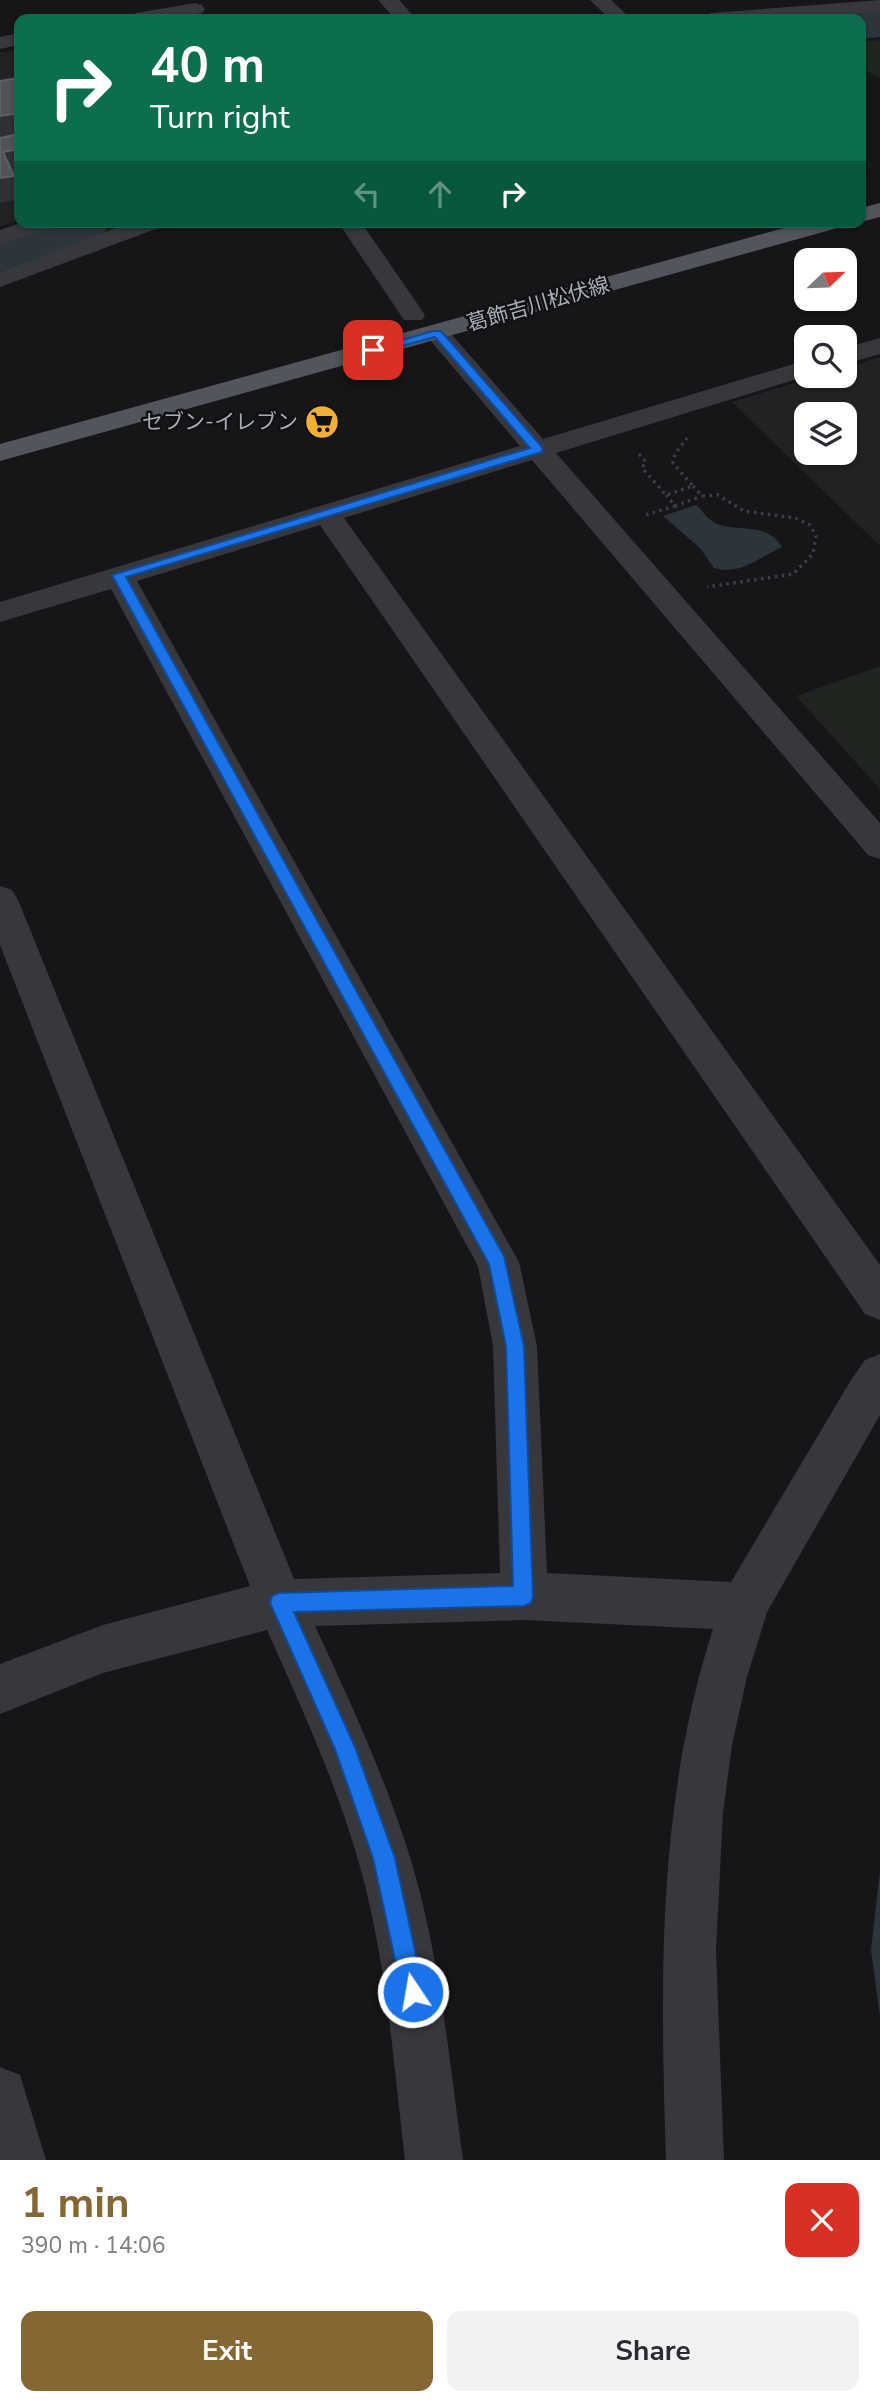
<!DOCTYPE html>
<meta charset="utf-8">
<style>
:root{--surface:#fff;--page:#f2f2f3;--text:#2b2b33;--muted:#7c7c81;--accent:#856733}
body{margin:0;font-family:"Nunito Sans","Noto Sans JP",sans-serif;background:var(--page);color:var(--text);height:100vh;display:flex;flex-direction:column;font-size:26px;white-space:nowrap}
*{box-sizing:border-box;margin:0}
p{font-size:23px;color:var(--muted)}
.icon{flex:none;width:38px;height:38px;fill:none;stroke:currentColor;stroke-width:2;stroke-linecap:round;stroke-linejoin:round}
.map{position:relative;height:2160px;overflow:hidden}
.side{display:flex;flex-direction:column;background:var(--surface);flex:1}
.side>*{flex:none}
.banner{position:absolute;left:14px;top:14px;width:852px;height:214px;border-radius:14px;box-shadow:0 2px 5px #0004;background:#0b6e4f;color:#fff;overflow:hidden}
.needle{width:46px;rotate:67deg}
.tools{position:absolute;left:794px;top:248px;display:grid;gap:14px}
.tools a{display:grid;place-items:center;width:63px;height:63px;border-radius:14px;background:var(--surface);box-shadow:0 2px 5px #0004;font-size:35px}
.pin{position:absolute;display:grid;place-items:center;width:60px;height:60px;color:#fff;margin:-30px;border-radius:14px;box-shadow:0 4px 10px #0006}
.me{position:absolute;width:77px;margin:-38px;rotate:348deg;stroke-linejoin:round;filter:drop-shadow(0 0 5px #0008)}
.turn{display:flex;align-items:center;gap:24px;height:147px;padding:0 21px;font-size:32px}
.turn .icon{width:91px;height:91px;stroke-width:2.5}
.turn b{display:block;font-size:49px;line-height:60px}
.lanes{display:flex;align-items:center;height:66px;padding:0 21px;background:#0003;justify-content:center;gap:35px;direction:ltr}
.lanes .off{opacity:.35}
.round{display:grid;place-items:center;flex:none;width:74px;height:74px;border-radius:14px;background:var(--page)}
.head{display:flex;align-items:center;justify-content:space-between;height:119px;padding:0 21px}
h1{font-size:42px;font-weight:700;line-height:52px;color:var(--accent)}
.cta{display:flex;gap:14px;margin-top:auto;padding:14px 21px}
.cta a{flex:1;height:80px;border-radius:14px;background:var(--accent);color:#fff;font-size:28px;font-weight:700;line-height:80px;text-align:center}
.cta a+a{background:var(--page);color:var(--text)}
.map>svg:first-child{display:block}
.built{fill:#222225;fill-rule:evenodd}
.green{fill:#1e261f}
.water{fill:#2c353c}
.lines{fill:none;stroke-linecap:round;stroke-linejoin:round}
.river{fill:#2c353c;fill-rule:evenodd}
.path{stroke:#3d3f44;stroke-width:3.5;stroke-dasharray:2.5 4.5;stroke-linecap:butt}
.minor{fill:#37383d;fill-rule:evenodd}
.major{fill:#53555c;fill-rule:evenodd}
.shaded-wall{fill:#2f3033}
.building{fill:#525359;stroke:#5f6168;stroke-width:2}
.route{fill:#1a73e8;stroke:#114b97;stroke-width:2}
.labels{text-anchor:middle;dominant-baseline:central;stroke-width:5;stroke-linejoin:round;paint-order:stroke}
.far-street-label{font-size:21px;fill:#a8adb8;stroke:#111113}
.far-poi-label{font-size:21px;fill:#a8adb8;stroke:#111113;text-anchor:end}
</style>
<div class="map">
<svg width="880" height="2160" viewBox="0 0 880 2160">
<rect width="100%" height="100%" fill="#161618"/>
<g class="built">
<polygon points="19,50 19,220 0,227 0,53"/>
<path d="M880 357V546L732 402 817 376H845V368ZM807 415H845V453H807Z"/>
<polygon points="880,666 880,789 796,696"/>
</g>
<g class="green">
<polygon points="880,40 880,78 861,68 861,42"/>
<polygon points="880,667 880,777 805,695"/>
</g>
<g class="water">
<path d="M696 505C702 510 706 517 712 521 732 535 766 519 782 547 760 557 740 576 714 568L700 548 663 516Z"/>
<polygon points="880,1870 880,2017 871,1950"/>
</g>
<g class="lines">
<g class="river">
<polygon points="861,11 880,11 880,37 861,39 861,19 842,19 845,15"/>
<polygon points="37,222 111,222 104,233 0,272 0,237"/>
</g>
<g class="path">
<polyline points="639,454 646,462 642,468 666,495 693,486 673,463 675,454 687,438"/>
<polyline points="693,486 702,496 718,495 744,511 795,518 810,525 816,536 813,554 793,574 707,587"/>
<polyline points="666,495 675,506 702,496"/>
<polyline points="646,515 675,506"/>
</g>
<g class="minor">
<polygon points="378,0 399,0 416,19 395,19"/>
<polygon points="590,0 611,0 631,19 610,19"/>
<polygon points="880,0 880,12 784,19 701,19 711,13"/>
<polygon points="195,3 202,5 205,9 202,13 169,19 126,19 136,13"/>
<polygon points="19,33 19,45 0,49 0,37"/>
<polygon points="23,222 57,222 54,227 0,245 0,230"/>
<polygon points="131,222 164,222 161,227 0,287 0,272"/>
<polygon points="338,222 361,222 425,315 422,320 404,320"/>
<path d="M437 325 446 328 543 439 807 360V376L556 453 880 823V859L868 855 532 460 344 518 880 1265V1320L865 1314 320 525 137 581 519 1262 537 1346 547 1573 731 1582 851 1380 865 1360 880 1354V1415L767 1612 747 1677 732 1745 723 1813 716 1950 724 2160H666C660 1980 657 1803 713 1629L524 1620 315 1626C350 1701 385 1777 410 1857 440 1955 449 2059 463 2160H405C393 2059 386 1954 357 1856 334 1778 300 1704 267 1630L103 1673 0 1714V1664L103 1625 250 1586 0 945V886L12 890 18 900 294 1579 500 1573 493 1346 478 1266 111 589 0 622V602L520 446 424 333 428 328Z"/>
<polygon points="880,338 880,354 845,364 845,348"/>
<polygon points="0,2067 20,2075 46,2160 0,2160"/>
</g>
<g class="major">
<polygon points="880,203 880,217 861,222 861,208"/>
<polygon points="806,222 844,222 841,227 0,461 0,444"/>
</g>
</g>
<g class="shaded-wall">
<polygon points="19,113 19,137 0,140 0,116"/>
<polygon points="19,149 19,174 9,175 3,152"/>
<polygon points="14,176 19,199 0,203 0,178"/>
</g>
<g class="building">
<polygon points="19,78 19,113 0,116 0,81"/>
<polygon points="19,134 19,149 3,152 14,176 0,178 0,138"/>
</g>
<polygon class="route" points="433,331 441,331 542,447 542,452 126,577 504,1256 524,1346 533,1596 531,1603 524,1606 294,1612 355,1747 395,1858 424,1992 421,2000 413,2003 405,2000 402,1992 373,1858 335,1749 270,1603 272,1596 279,1593 513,1586 506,1346 489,1264 112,575 530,448 435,337 373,354 368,350"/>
<defs>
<g id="supermarket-disc" transform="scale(1.75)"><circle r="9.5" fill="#f2b134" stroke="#111113"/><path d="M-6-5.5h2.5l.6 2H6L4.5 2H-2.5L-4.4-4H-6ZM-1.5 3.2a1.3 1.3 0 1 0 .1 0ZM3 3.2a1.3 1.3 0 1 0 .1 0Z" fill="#111"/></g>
</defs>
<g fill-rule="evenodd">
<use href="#supermarket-disc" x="322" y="422"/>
</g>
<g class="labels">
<g class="far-street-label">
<text transform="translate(538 304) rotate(-16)">葛飾吉川松伏線</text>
</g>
<g class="far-poi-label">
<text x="298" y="422">セブン-イレブン</text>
</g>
</g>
</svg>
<div class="tools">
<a><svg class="needle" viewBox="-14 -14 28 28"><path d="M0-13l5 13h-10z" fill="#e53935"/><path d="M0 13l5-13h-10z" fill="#7c7c81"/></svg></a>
<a><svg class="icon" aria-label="search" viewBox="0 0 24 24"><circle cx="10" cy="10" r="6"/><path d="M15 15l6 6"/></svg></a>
<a><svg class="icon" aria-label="layers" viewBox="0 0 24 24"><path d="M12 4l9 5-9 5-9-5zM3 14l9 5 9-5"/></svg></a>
</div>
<div class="pin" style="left:373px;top:350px;background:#d93025"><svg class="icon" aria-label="arrive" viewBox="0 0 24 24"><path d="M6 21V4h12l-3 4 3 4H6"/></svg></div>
<svg class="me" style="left:413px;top:1992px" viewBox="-20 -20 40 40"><circle r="17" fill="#1a73e8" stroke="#fff" stroke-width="3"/><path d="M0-11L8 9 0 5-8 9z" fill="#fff"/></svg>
<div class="banner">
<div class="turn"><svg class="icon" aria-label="right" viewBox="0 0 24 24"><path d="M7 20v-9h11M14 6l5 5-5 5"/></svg><div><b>40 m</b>Turn right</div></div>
<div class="lanes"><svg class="icon off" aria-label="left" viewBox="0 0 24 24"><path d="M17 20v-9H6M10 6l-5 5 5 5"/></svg><svg class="icon off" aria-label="ahead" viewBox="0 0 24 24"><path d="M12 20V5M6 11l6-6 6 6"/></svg><svg class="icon" aria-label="right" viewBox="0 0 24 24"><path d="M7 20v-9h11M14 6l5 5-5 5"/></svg></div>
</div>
</div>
<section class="side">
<div class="head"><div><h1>1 min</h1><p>390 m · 14:06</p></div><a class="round" style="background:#d93025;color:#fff"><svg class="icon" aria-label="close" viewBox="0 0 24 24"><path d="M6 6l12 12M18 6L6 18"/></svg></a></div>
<div class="cta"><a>Exit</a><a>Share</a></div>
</section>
